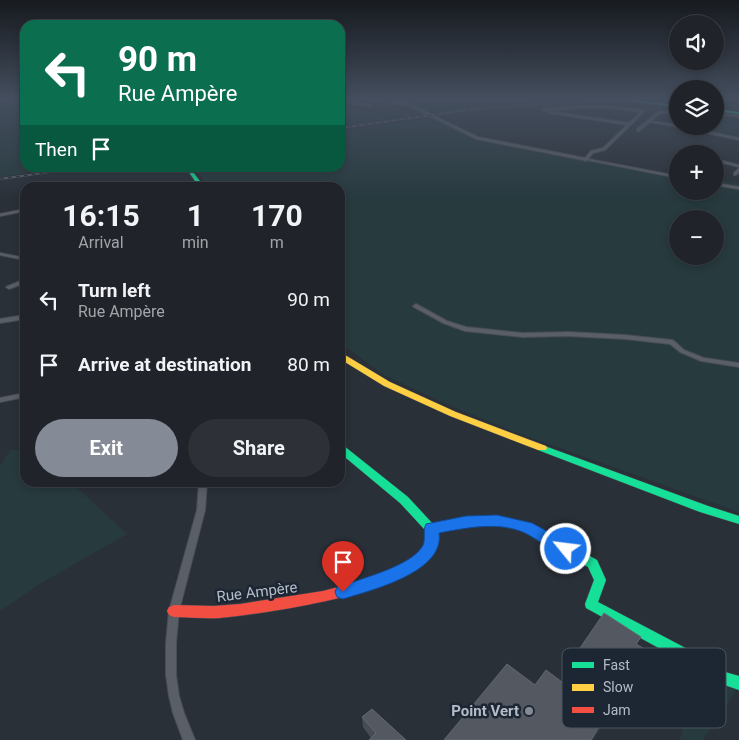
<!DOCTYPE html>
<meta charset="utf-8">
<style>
:root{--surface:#20242a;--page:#2d3036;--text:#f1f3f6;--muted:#a2a4a8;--line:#3d4147;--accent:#848b96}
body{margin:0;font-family:Roboto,sans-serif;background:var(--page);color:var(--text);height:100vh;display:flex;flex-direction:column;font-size:19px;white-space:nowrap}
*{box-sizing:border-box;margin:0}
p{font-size:16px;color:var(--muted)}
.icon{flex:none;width:28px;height:28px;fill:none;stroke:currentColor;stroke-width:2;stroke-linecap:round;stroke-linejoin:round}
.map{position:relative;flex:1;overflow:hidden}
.side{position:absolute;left:20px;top:182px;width:325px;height:305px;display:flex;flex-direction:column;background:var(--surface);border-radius:15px;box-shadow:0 2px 8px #0003,0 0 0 1px var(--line)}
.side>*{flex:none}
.banner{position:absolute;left:20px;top:20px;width:325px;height:152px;border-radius:15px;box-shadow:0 2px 8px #0003,0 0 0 1px var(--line);background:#0b6e4f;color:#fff;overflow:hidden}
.tools{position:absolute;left:669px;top:15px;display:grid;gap:10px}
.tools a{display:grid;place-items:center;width:55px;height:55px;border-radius:50%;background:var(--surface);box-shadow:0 2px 8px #0003,0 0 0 1px var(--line);font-size:25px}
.pin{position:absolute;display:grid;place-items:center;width:42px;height:42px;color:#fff;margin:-51px -21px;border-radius:50% 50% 50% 0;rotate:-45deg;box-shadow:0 0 5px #0007}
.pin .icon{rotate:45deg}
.me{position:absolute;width:55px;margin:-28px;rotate:299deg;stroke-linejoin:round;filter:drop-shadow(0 0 4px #0008)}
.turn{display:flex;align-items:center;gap:18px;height:105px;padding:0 15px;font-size:22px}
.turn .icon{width:65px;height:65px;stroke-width:2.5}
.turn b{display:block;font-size:35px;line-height:42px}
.then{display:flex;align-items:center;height:48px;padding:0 15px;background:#0003;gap:10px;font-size:19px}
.eta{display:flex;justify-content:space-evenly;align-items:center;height:85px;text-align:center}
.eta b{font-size:30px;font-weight:700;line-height:35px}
.action{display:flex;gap:10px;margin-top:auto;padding:10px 15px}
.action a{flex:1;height:58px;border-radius:30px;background:var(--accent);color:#fff;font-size:20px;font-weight:700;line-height:58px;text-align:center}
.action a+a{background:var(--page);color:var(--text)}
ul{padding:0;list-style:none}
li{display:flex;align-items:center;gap:15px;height:65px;padding:0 15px}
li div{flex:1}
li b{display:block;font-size:19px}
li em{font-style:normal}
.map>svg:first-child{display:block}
.green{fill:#273a3e;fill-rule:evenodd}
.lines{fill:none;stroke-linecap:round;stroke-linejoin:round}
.stream{stroke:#19273c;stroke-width:1}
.street-casing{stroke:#484c55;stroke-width:2}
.fast-casing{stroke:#484c55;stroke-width:1}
.slow-casing{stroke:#484c55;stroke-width:1}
.jam-casing{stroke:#484c55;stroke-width:1}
.street{fill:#5a5e66;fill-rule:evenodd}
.fast{fill:#16e098;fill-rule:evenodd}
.slow{fill:#ffcf43;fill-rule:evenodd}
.jam{fill:#f24e42;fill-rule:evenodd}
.rail-casing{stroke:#595d64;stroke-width:2}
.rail{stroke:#1d2633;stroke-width:1;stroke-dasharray:4;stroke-linecap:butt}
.wall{fill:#474c55}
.shaded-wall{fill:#373c44}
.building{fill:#535861;stroke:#626872}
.route{fill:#1a73e8;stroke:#114b97}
.poi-dot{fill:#848b96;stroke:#1d2633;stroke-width:2}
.labels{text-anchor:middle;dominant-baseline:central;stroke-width:5;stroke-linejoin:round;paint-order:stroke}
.near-street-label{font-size:15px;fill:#b4bcc9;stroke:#1d2633}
.near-poi-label{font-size:15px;font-weight:bold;fill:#b4bcc9;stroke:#1d2633;text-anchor:end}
.key{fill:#1d2633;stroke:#4a5360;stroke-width:1}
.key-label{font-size:14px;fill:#b4bcc9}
</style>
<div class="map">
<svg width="739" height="740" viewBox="0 0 739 740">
<rect width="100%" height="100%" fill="#2a3038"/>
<g class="green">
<polygon points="0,98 14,98 25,102 25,168 61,168 0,177"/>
<polygon points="398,98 593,98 603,99 519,104 429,113"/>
<polygon points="715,98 739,98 739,111 715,108"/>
<polygon points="615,100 677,107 677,114 661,109 614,104 570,105 559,103"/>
<polygon points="343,107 390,115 407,112 403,109 412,108 424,114 340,126 340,108"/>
<polygon points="715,112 739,115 739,118 722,117 723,119 739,124 739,138 707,131 705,126 715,126"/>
<path d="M432 118 476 139 677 178 678 191H715V185L721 180 739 183V512L515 432 444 403 384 375 340 343V188L209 187 194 168H340V131ZM678 219H715V256H678Z"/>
<polygon points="10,450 25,450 25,482 72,483 127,534 38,585 0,611 0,466"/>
<path d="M729 685 738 687 703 740H680C684 716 706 694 729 685Z"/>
</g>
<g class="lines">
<g class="stream">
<polyline points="0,106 17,99"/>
<polyline points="726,108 739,104"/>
<polyline points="715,118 739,126"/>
</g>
<g class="street-casing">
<g id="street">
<polygon points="359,98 362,98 354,102 373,106 372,107 340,101 340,99 351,101"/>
<path d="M369 98 406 104 394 98H397L478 137 585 158 591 151 603 148 627 125 549 113 548 111 629 123 641 112 612 108H579L543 111 542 109C576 105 610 105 644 110V112L605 150 593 153 588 159 678 176V178L587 160 585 161 583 160 476 139 406 104 405 106 370 99Z"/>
<polygon points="659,111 678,112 678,114 661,113 651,121 678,125 678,126 684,126 739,138 739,140 678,127 650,122 639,131 637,131 637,129"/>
<polygon points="715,113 739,115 739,117 715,115"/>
<polygon points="715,159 739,165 739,167 715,161"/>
<polygon points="738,169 739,169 739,172 736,175 734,175 734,173"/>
<polygon points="715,183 739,187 739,189 715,185"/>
<polygon points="25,209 25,211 0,216 0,214"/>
<polygon points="0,253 25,258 25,260 0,255"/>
<polygon points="25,279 25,283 9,289 6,287"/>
<polygon points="416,304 447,321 466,327 523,333 568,332 625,335 672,340 674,341 684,350 704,358 739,363 739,367 701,361 680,352 670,344 625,339 568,336 523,337 465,331 443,323 414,307 413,306"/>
<polygon points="25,315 25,319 0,323 0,319"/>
<polygon points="25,393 25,397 0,402 0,398"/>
<polygon points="199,482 207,482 205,510 179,611 176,643 176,675 179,696 184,713 195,740 183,740 173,713 169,696 166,675 166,643 169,611 197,510"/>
</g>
</g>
<g class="fast-casing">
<g id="fast">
<polygon points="20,98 25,98 25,100"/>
<polygon points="603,98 613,98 678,105 678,107"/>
<polygon points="715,109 739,112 739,114 715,111"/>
<polygon points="186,168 190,168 205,188 200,188"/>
<path d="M340 445 344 446 408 497 433 524 466 518 497 517 531 524 597 560 606 580 598 602 716 664 725 672 739 676V690L716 682 706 674 586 608 585 604 594 580 588 567 524 531 497 525 466 526 437 532C436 537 437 545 435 549 432 557 421 567 413 565L411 561 424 546 425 530 400 503 340 453Z"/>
<polygon points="542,445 708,506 739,516 739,524 700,512 538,450 537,448 538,446"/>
</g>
</g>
<g class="slow-casing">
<polygon id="slow" points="340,352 390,382 456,412 546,446 547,448 546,450 538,450 450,416 384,386 340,359"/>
</g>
<g class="jam-casing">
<path id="jam" d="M417 556 421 557 423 561C407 593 256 615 220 618 205 619 189 617 174 617L169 615 167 611 169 607 174 605 214 606 240 604 323 591 376 577 397 568Z"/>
</g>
<use href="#street" class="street"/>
<use href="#fast" class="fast"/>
<use href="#slow" class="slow"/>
<use href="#jam" class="jam"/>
<g class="rail-casing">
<g id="rail">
<polyline points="340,128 475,109 636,98"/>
<polyline points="0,179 79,168"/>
</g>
</g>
<use href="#rail" class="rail"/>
</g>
<g class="wall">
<polygon points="641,637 637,644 653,670 636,699 613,684 608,691 572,666 576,654"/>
<polygon points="362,717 406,740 371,738 363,727"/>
</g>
<g class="shaded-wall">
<polygon points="659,658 653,670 636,699 641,688"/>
<polygon points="618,672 613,684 608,691 613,679"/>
<polygon points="606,715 602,726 593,740 591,740"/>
</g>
<g class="building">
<polygon points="604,613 641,637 636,644 659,658 641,688 618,672 613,679 576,654"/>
<polygon points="507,664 535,685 546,670 606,715 591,740 444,740"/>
<polygon points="372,709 406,740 369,740 376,733 362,717"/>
</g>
<linearGradient id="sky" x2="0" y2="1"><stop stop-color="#171a1f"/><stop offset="0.49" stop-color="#444e5e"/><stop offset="1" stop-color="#444e5e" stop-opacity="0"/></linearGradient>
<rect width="739" height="201" fill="url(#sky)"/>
<path class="route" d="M497 515 532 523 572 545 574 549 572 554 566 556C551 551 539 540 525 533 499 521 466 528 439 533 445 572 372 590 343 599L337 597 335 592 337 587C360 579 409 567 422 547 427 540 422 532 426 524L466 516Z"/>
<circle class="poi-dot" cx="529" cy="711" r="5"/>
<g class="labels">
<g class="near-street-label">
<text transform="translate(257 592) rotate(-7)">Rue Ampère</text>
</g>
<g class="near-poi-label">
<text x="519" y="711">Point Vert</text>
</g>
</g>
<rect x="562" y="648" width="164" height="80" rx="8" class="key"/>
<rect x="572" y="662" width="22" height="6" fill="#16e098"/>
<rect x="572" y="684" width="22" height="7" fill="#ffcf43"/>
<rect x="572" y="707" width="22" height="6" fill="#f24e42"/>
<g class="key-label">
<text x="603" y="670">Fast</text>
<text x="603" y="692">Slow</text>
<text x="603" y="715">Jam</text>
</g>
</svg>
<div class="tools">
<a><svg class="icon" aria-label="sound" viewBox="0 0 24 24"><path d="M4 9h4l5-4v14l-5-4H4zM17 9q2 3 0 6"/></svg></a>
<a><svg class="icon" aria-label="layers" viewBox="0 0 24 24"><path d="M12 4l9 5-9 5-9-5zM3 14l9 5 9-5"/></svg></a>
<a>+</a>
<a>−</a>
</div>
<div class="pin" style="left:343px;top:592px;background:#d93025"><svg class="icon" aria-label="arrive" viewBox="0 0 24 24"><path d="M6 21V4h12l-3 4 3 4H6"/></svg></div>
<svg class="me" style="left:566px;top:549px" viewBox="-20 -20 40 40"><circle r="17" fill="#1a73e8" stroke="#fff" stroke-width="3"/><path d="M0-11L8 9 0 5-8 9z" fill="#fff"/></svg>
<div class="banner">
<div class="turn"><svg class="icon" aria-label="left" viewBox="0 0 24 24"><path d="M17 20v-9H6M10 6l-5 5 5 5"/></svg><div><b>90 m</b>Rue Ampère</div></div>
<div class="then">Then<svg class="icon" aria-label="arrive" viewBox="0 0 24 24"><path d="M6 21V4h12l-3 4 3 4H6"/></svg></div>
</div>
<section class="side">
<div class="eta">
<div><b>16:15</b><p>Arrival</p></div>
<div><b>1</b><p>min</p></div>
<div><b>170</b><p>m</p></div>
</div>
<ul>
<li><svg class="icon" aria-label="left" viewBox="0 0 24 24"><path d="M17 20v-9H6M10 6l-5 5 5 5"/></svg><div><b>Turn left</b><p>Rue Ampère</p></div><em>90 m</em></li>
<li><svg class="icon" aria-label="arrive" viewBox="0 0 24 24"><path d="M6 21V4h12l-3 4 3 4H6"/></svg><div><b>Arrive at destination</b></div><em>80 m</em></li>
</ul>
<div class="action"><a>Exit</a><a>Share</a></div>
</section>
</div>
